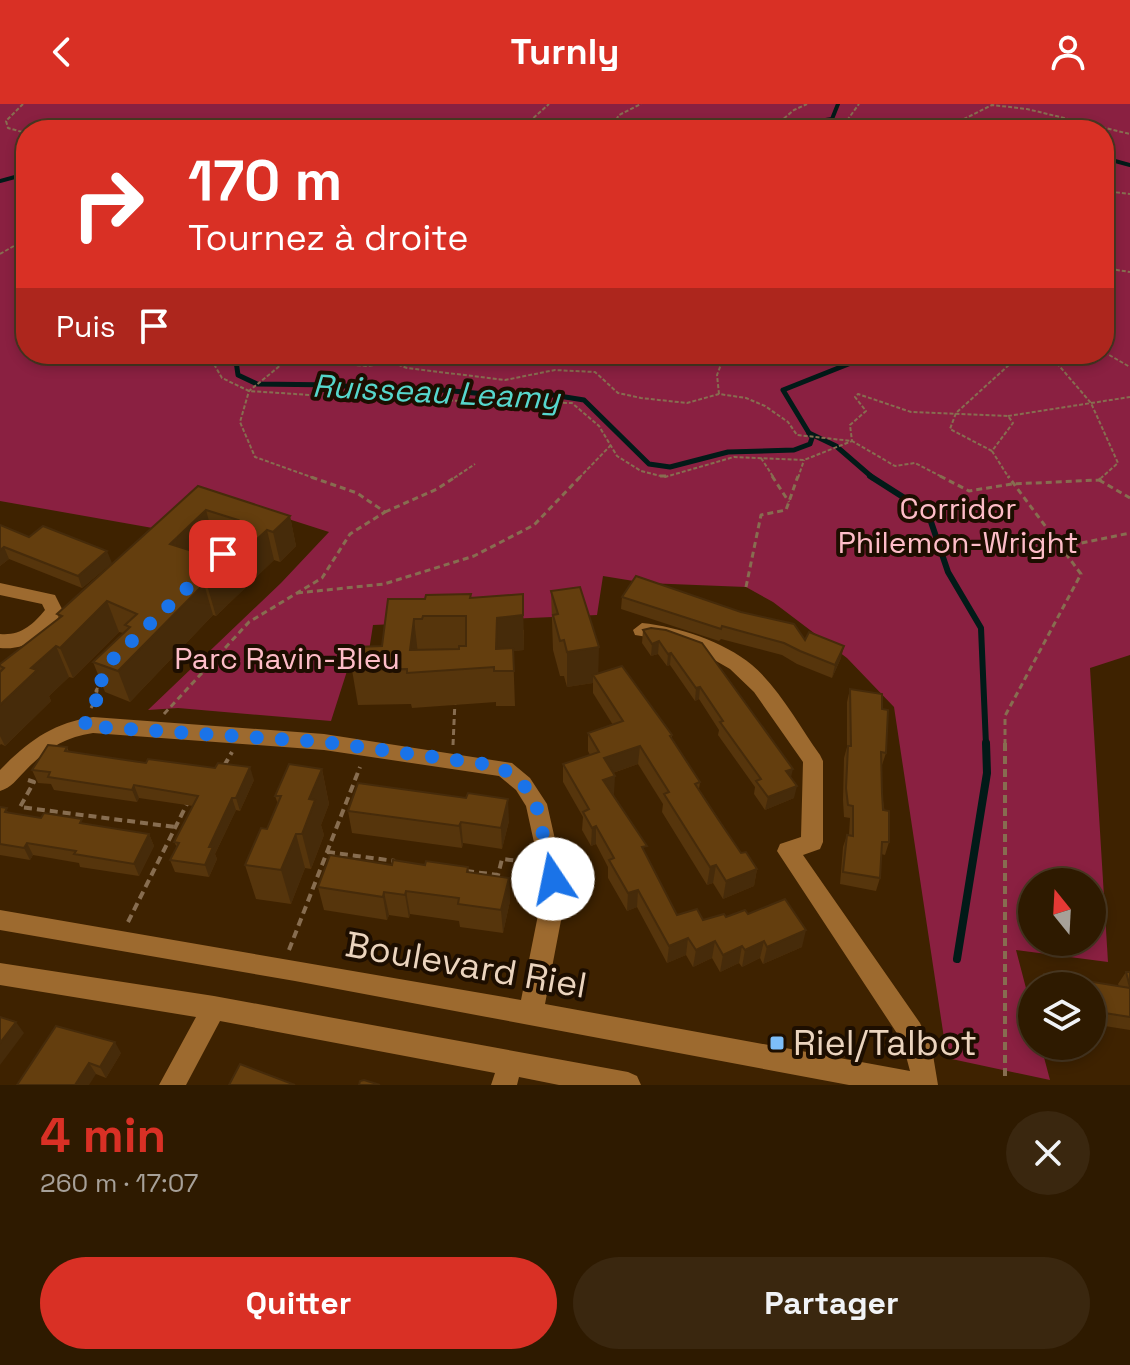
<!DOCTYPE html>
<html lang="fr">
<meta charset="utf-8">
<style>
:root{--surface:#2e1a00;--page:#3a270f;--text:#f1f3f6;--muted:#a7a199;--line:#493822;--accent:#d93025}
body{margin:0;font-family:"Space Grotesk",sans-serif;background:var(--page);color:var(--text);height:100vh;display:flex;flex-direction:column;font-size:30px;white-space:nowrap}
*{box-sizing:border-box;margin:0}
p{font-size:26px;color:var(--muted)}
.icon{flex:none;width:44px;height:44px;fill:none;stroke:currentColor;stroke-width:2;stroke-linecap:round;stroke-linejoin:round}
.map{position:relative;height:981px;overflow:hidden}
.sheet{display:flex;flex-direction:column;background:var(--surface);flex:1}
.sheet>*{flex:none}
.banner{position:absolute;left:16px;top:16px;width:1098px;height:244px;border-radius:32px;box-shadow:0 4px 12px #0003,0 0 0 2px var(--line);background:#d93025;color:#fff;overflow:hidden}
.needle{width:52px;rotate:342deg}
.tools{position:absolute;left:1018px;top:764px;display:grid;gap:16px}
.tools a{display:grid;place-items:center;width:88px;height:88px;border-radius:50%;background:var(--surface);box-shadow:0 4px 12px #0003,0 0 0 2px var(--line);font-size:40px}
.pin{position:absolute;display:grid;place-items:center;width:68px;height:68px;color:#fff;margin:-34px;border-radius:16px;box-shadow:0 4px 12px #0006}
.me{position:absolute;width:88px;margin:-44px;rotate:349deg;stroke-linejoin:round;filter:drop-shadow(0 0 6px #0008)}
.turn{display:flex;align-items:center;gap:28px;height:168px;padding:0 40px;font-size:36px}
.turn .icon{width:104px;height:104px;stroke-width:2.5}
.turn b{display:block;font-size:56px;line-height:68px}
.then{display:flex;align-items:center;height:76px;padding:0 40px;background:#0003;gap:16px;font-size:30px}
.round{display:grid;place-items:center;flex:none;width:84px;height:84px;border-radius:42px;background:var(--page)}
.summary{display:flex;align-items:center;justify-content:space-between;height:136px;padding:0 40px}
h1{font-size:48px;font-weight:700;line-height:60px;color:var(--accent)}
.action{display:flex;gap:16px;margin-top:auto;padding:16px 40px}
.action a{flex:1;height:92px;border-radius:48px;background:var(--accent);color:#fff;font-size:32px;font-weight:700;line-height:92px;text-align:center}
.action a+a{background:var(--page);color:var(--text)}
header{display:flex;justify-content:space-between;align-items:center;height:104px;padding:0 40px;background:var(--accent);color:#fff;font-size:36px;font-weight:700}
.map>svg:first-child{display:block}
.green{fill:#8a2041;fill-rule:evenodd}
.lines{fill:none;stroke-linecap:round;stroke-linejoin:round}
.stream-far3{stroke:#021a18;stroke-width:4}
.stream-far2{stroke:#021a18;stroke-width:5}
.stream-far1{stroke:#021a18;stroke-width:6}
.stream{stroke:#021a18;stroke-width:8}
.path-far2{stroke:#876d50;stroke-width:2;stroke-dasharray:4 2;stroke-linecap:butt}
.path-far1{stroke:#876d50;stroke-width:3;stroke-dasharray:6 4;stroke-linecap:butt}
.path{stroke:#876d50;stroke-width:4;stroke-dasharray:8 5;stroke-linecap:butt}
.minor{fill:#9d6a2f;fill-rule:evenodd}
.wall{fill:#56350c;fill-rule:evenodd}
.shaded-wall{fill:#462b0a}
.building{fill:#643e0e;stroke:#462b0a;stroke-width:2;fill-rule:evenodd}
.route{stroke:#1a73e8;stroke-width:14;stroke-dasharray:0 25.2}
.poi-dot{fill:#7dbef9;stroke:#1d0e00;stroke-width:3}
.labels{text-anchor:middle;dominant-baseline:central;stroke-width:8;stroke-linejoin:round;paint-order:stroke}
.park-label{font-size:30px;fill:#febdc8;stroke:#1d0e00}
.water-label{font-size:32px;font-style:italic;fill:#56d7cc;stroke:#1d0e00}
.near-street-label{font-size:36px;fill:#ebd4be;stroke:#1d0e00}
.near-poi-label{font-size:36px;fill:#ebd4be;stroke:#1d0e00;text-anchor:start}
</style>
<header><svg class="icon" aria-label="back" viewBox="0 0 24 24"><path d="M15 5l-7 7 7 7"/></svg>Turnly<svg class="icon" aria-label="person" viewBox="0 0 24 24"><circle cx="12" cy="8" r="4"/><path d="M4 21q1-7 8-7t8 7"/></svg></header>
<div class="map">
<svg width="1130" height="981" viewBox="0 0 1130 981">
<rect width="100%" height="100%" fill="#3e2200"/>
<path class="green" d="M0 0H1130V551L1090 564 1108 858 1016 846 1032 907V942H1041L1050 976 947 954 894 603 847 554 773 498 746 483 646 479 603 472 597 511 373 521 366 566 347 567 331 617 178 604 148 606 281 479 329 428 201 387 164 426 0 397ZM26 26H1104V250H26ZM1032 778H1092V838H1032Z"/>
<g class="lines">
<g class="stream-far3">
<polyline points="797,26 806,19 832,15 838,0"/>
<polyline points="1104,54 1130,61"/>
<polyline points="0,77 26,70"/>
</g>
<g class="stream-far2">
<polyline points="235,250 238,271 257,280 337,281 390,288 442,286 496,291 534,288 584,296 649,360 670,363 728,348 794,346 810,340 812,334 783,286 861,255 862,250"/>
<polyline points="809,329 836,342 873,374"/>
</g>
<polyline class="stream-far1" points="870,372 928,409 948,468 981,524 986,641"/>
<polyline class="stream" points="957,855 987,669 986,639"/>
<g class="path-far2">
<polyline points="23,0 6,17 8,24 26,29"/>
<polyline points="520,26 549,0"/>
<polyline points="610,26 619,11 641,0"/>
<polyline points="770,26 794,6 807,0"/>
<polyline points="840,26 859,0"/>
<polyline points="917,26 958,18 992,1 1027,5 1130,30"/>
<polyline points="1104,87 1130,90"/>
<polyline points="0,150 26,135"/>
<polyline points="1104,164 1130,168"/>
<polyline points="1104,248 1130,263"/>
<polyline points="208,250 222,274 249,287 372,295 572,299 599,322 617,352 641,367 665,373 734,353 804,356 852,337 850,321 866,307 855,293 858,290 911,308 1008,312 1013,319 992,347 1009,374"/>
<polyline points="286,250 287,256 299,250"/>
<polyline points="1049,250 1091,299 1118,359 1101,374"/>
<polyline points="719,290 717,271 725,250"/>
<polyline points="1008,312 1130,293"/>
<polyline points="992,347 950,325 956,309 1021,250"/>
<polyline points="761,354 774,374"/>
<polyline points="314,374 255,353 240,318 249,287 287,256 368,262 391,258 407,264 505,276 555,266 595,268 618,289 641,294 687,299 719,290 746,294 765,302 788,318 797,331 852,337 895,362 915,359 944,374"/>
<polyline points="454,374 475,360"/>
<polyline points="579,374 611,341"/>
<polyline points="798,374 804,356"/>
</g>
<g class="path-far1">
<polyline points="660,372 669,372"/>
<polyline points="772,372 789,398"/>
<polyline points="940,372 969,387 1012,380 1099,376 1104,372"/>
<polyline points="1099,376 1130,394"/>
<polyline points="385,408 437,385 457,372"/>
<polyline points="1062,443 1130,429"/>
<polyline points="746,483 761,411 786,406 798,372"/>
<polyline points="297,489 384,480 474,452 534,421 581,372"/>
<polyline points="91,604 100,588 96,587 102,575"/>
<polyline points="164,610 249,518 322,474 350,430 385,408 357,389 308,372"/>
<polyline points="453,641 455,597"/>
<polyline points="1005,641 1005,612 1081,470 1008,372"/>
</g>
<g class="path">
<polyline points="1005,639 1005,973"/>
<polyline points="224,662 232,648"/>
<polyline points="28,676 34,678 20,703 175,723"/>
<polyline points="327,748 395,757"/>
<polyline points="466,767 498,771 502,755 529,758"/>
<polyline points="128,818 187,700"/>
<polyline points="289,846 360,663"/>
</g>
<g class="minor">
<path d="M0 479 55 491 63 507C49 529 28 547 0 544V530C20 532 33 521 45 506L42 500 0 491Z"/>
<path d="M642 519C679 523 723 537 752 561 780 585 799 622 820 651L823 657V738L820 745 803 751 920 919 932 945 938 981H849L295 877 0 826V806L521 896 539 806 542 775 526 702 516 686 499 672 324 646 93 629C64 633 45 646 25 667 17 675 11 684 0 687V666C28 637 53 619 93 613L324 630 512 659 530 674 547 700 564 775 563 806 545 900 910 967 902 937 777 747 780 740 801 733 803 658 754 588 730 565 704 550 666 536 635 531 633 526Z"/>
<polygon points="0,859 214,892 628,968 637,972 641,981 559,981 519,973 517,981 491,981 495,969 220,917 186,981 159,981 196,913 0,881"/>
</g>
</g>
<g class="wall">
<path d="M198 382 290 412 296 442 280 458 274 456 216 512 213 511 130 598 105 588 93 558 123 529 119 528 73 574 69 573 49 592 51 597 5 642 1 640 0 641V560L59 514 57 510ZM214 436 216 437 201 449Z"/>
<polygon points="0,421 29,433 112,459 82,484 9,455 0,462"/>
<polygon points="551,487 599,570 672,631 672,635 700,678 699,685 741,749 757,765 754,782 723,795 713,779 707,781 662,708 663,700 638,660 613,669 614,690 613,691 646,751 677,811 703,816 748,810 802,843 763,860 760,854 742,863 739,859 720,868 712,854 693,863 686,851 667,859 637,803 627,807 608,774 608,763 596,740 591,742 582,726 583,713 563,678 563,660 590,651 588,647 588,629 613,621 593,589 593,579 567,583 564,572 560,572 553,546"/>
<polygon points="622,493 805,536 841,554 832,574 797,560 782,551 721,535 719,537 621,505"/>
<polygon points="471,494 524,526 524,546 513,547 515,602 496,602 496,598 412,604 411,600 358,601 352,566 382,542 388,495"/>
<polygon points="651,524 791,674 794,694 765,706 754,690 755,683 718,631 719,626 699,595 695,597 670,561 667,562 658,550 651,552 642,539 643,526"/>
<polygon points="850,585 882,605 886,649 882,661 882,689 889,738 885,751 881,750 880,774 876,787 840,780 843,743 847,731 849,731 850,714 844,713 843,696 844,654 847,643 847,598"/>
<polygon points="67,643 69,648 254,676 240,707 236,706 215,750 217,755 209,773 175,768 170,756 177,743 174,738 193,702 139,694 137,698 54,686 51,680 38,679 32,666"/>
<polygon points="322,665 329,700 321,721 324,731 311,765 305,764 291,800 256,795 245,761 267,725 278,700 275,692"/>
<polygon points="0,703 10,709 149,730 154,742 139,772 80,763 79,759 33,751 30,756 0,751"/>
<polygon points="348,707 509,717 502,745 463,739 462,744 352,729"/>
<polygon points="392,761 425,761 468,763 469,768 509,774 510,797 503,829 460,823 459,817 410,810 409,814 389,811 387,816 324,806 318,783"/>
<polygon points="1126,868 1130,868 1130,926 1092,920 1092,882 1038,882 1044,870 1119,882 1118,880"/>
<polygon points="121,949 106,974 96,970 17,981"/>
</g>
<g class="shaded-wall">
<polygon points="206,406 214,436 179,470 170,440"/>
<polygon points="290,412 296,442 280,458 273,428"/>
<polygon points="267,426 274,456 216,512 207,481"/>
<polygon points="4,443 9,455 0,462 0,446"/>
<polygon points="107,447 112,459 82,484 78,472"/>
<polygon points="204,480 213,511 130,598 118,567"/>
<polygon points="523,490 524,546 513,547 515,602 513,547 496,545 497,514"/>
<polygon points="107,497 119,528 73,574 60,544"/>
<polygon points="414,515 418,550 410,546"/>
<polygon points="659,537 658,550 651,552 652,540"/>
<polygon points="56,542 69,573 49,592 51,597 5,642 0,632 0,601 31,564"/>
<polygon points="844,542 841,554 832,574 835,561"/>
<polygon points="599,543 598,578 593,571 593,579 567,583 567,548"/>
<polygon points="671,549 670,561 667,562 668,550"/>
<polygon points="700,583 699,595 695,597 696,584"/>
<polygon points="640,642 638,660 604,672 604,654"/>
<polygon points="250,663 254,676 240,707 236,694"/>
<polygon points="322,665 329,700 321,721 324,731 311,765 302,730 309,695"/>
<polygon points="793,665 790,677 786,667"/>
<polygon points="615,672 614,690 602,695 603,676"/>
<polygon points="134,681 139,694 137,698 132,686"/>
<polygon points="797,682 794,694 765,706 768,693"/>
<polygon points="232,694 236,706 215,750 217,755 209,773 205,761 209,743"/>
<polygon points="508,695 509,717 502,745 501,724"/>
<polygon points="461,718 463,739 462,744 459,722"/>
<polygon points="596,722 596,740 591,742 592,724"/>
<polygon points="149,730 154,742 139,772 134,760"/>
<polygon points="296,730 305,764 291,800 281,766"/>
<polygon points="27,739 33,751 30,756 24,744"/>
<polygon points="716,761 713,779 707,781 710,763"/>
<polygon points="757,765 754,782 723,795 726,777"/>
<polygon points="509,774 510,797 503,829 501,806"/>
<polygon points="638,786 637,803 627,807 628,789"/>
<polygon points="406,787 410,810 409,814 405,791"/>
<polygon points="384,788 389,811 387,816 383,793"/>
<polygon points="806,826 802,843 763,860 767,843"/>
<polygon points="688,834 686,851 667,859 669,842"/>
<polygon points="715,837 712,854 693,863 696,846"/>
<polygon points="764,837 760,854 742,863 745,846"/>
<polygon points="742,842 739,859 720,868 723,851"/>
<polygon points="16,918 24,929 0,961 0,939"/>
<polygon points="115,938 121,949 106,974 100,963"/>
<polygon points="89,959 96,970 89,981 75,981"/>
</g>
<g class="building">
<path d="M198 382 290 412 273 428 267 426 207 481 204 480 118 567 93 558 130 523 125 521 137 510 107 497 60 544 56 542 31 564 37 566 0 601V568L4 564 0 562V560L62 512 57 510ZM206 406 238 416 202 450 170 440Z"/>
<polygon points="0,421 29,433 43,422 107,447 78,472 4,443 0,446"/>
<polygon points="636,472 741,508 794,520 805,536 809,528 844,542 835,561 800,547 784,539 722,522 721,525 622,493"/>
<polygon points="580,483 599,543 567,548 564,536 560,537 553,511 558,510 551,487"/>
<path d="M471 490 470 494 523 490V511L497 514 496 545 513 544 514 567H494V563L407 569V565L352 566 355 543 382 542 388 495H425L426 491ZM423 512H466V542H459V545L410 546 414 515H422Z"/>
<polygon points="651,524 666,526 702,539 793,665 786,667 797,682 768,693 756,677 761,675 720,618 723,617 700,583 696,584 671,549 668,550 659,537 652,540 643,526"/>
<polygon points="622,562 672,631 670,632 700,678 695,680 720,718 741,749 746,748 757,765 726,777 716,761 710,763 664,690 669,688 640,642 604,654 615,672 603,676 647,742 642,743 677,811 697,805 703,816 724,810 726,813 745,806 748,810 785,795 806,826 767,843 764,837 745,846 742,842 723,851 715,837 696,846 688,834 669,842 638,786 628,789 609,756 614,754 596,722 592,724 583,708 589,705 563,660 599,648 588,629 623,617 593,571"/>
<polygon points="850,585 882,590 882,605 888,606 886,649 881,648 882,689 883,706 889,707 889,738 882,738 880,774 843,768 847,731 853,732 853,702 848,701 846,684 848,642 851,642"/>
<polygon points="48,641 67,643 65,647 146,659 148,655 215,664 218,659 250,663 236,694 232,694 209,743 213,743 205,761 170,756 179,739 174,738 198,692 134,681 132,686 48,673 50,668 32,666"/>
<polygon points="289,660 322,665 309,695 315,696 302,730 296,730 281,766 245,761 261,724 267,725 281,692 275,692"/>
<polygon points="358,679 466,694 468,689 508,695 501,724 461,718 459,722 348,707"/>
<polygon points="0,703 7,704 5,708 41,714 44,709 82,715 80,719 149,730 134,760 74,750 76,747 27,739 24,744 0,740"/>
<polygon points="330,751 392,761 393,756 425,761 426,757 468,763 467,768 509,774 501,806 458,800 459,794 406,787 405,791 384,788 383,793 318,783"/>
<polygon points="1126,868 1130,868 1130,883"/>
<polygon points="1044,870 1130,884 1130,913 1092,907 1094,913 1092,913 1092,882 1045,882"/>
<polygon points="0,913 16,918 0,939"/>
<polygon points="56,922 115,938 100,963 89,959 75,981 17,981"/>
<polygon points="240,960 295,981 229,981"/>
<polygon points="364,976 380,981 359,981 360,977"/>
</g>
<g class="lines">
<polyline class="route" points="223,450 112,556 96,587 100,588 84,622 324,638 499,662 523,680 536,700 553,775"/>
</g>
<rect class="poi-dot" x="769" y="931" width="16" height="16" rx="4"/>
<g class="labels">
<g class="park-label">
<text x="958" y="404">Corridor<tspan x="958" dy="34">Philemon-Wright</tspan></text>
<text x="287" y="554">Parc Ravin-Bleu</text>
</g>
<g class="water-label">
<text transform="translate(436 288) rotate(3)">Ruisseau Leamy</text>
</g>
<g class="near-street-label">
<text transform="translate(466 861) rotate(10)">Boulevard Riel</text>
</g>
<g class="near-poi-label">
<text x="793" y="939">Riel/Talbot</text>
</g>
</g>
</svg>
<div class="tools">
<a><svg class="needle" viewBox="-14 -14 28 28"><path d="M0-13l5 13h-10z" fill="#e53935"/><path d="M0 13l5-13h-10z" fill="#a7a199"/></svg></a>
<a><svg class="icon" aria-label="layers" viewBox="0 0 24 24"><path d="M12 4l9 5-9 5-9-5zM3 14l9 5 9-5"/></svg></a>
</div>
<div class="pin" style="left:223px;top:450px;background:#d93025"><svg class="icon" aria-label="arrive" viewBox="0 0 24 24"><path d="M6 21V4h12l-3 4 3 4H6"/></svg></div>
<svg class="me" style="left:553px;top:775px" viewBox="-20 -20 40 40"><circle r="19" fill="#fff"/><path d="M0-13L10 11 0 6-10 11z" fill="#1a73e8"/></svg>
<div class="banner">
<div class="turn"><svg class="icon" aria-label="right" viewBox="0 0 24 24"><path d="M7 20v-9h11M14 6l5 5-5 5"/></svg><div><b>170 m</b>Tournez à droite</div></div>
<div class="then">Puis<svg class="icon" aria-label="arrive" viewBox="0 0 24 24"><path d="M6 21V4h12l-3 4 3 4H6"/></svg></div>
</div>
</div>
<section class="sheet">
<div class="summary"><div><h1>4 min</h1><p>260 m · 17:07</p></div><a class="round"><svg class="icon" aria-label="close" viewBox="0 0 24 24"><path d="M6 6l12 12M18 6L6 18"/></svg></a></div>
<div class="action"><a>Quitter</a><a>Partager</a></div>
</section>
